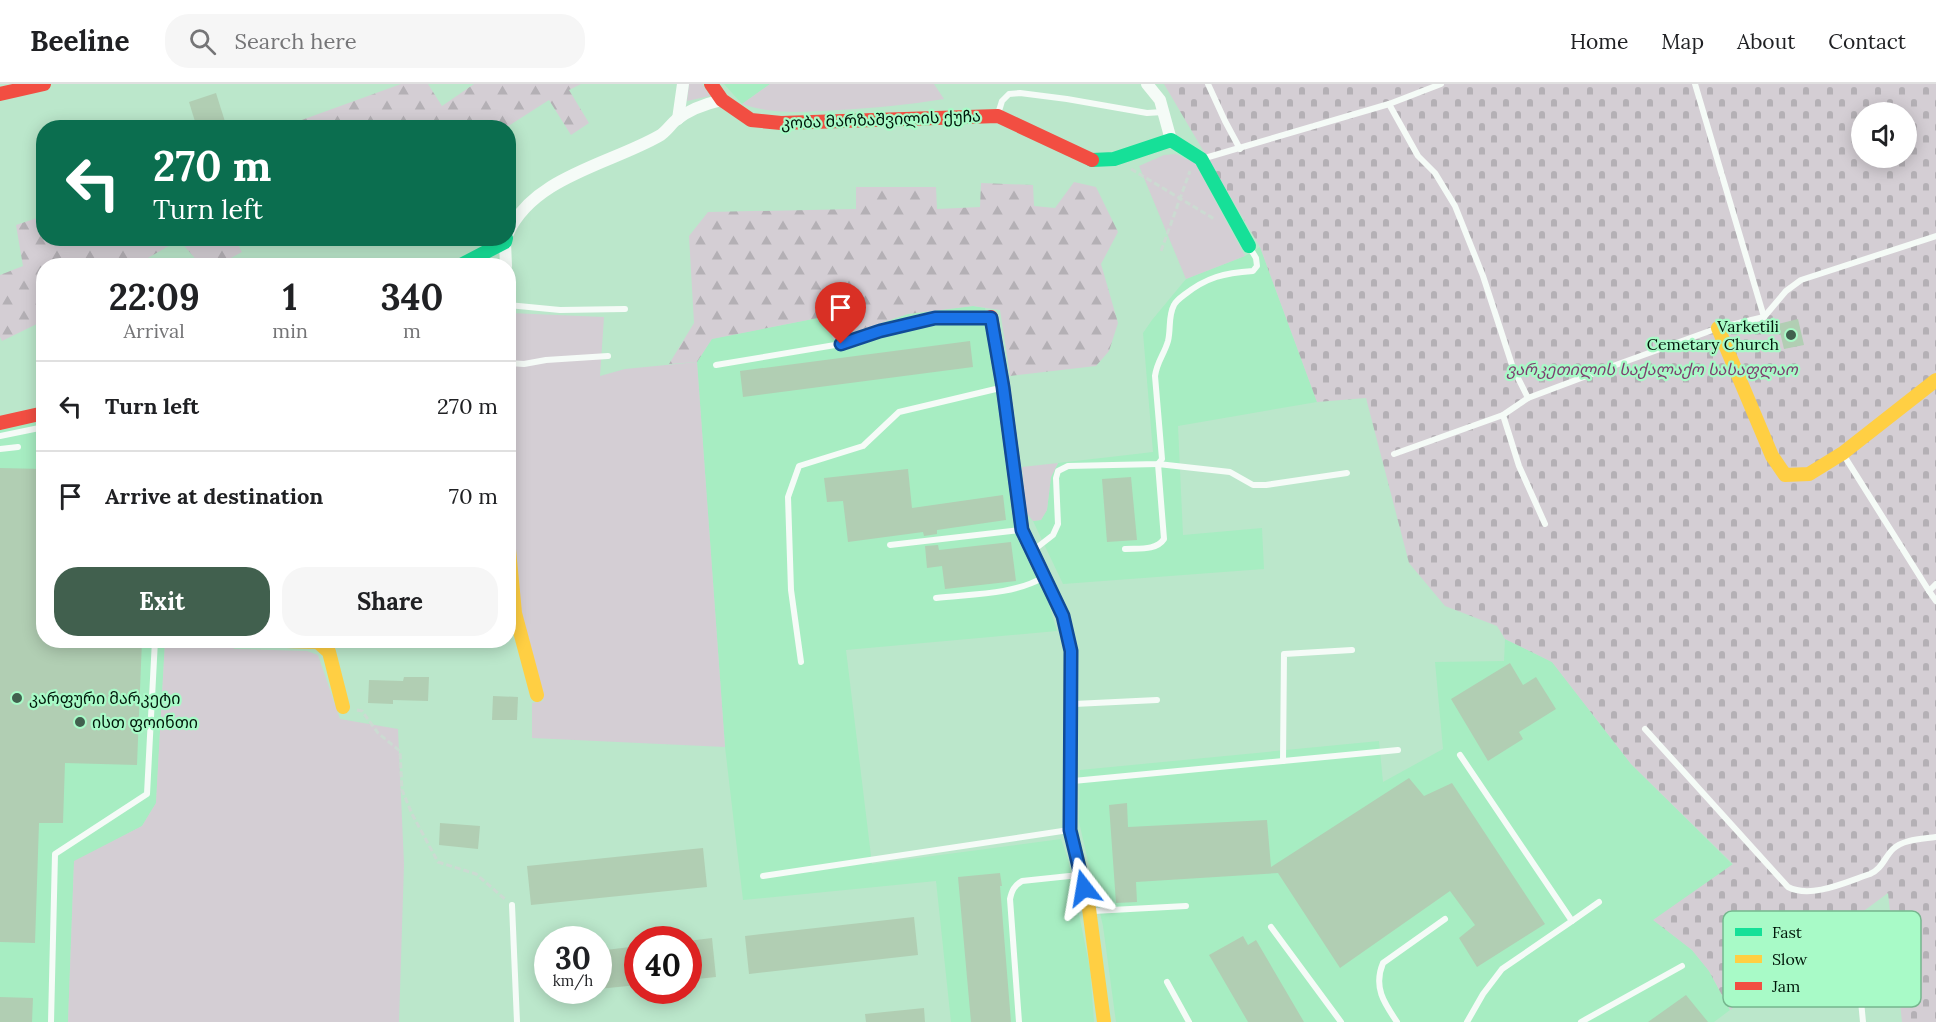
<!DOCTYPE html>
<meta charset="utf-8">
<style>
:root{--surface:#fff;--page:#f6f6f6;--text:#202124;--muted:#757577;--line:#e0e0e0;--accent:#41604e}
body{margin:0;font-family:Lora,"Noto Sans Georgian",serif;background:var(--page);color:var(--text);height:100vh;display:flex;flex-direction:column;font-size:22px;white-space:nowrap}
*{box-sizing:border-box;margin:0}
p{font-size:20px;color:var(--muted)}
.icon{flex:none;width:33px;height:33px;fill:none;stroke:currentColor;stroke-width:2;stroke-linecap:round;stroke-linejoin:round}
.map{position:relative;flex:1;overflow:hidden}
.panel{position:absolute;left:36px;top:174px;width:480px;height:390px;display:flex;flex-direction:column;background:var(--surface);border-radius:24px;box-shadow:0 3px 15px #0003}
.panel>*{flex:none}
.banner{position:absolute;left:36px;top:36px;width:480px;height:126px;border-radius:24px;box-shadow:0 3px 15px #0003;background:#0b6e4f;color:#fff;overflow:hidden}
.fabs{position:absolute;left:1851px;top:18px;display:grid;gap:12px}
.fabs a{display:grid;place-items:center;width:66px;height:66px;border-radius:50%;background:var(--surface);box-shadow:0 3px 15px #0003;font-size:30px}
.speed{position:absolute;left:534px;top:842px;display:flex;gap:12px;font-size:30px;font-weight:700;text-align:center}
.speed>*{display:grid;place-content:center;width:78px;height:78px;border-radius:50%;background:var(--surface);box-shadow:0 3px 15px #0003;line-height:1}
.speed small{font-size:15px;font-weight:400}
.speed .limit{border:9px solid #d22;background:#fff;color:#111}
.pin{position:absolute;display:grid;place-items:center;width:51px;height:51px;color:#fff;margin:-62px -26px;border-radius:50% 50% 50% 0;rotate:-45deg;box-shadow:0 0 6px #0007}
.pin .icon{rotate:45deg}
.me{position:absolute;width:66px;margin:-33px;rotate:346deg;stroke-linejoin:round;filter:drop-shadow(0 0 4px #0008)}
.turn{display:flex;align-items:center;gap:21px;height:126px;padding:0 18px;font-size:27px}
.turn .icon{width:78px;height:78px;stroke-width:2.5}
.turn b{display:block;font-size:42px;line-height:51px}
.eta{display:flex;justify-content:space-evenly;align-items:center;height:102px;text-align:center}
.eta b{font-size:36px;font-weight:800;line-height:42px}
.cta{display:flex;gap:12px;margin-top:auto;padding:12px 18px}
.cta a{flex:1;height:69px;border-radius:24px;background:var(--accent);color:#fff;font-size:24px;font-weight:800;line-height:69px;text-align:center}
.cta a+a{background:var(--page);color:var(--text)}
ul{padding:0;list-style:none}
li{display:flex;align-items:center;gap:18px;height:90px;padding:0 18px;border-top:2px solid var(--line)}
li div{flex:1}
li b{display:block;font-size:22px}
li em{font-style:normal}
header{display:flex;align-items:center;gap:36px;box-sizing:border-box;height:84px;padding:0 30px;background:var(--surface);border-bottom:2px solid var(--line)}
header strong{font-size:28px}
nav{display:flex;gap:33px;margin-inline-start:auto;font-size:21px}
.search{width:420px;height:54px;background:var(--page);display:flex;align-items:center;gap:15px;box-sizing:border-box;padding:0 21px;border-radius:24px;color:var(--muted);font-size:22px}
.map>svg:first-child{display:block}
.built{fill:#a7edc2}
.green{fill:#d4ced4}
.forest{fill:url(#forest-firs)}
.cemetery{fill:url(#cemetery-stones);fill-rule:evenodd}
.building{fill:#b1ceb3}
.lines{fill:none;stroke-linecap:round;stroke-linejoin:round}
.path{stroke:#ccdbd2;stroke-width:3;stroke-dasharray:6 3;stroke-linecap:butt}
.lane{stroke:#f5fbf7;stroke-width:6}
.street{stroke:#f5fbf7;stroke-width:12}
.fast{stroke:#16e098;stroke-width:14}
.slow{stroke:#ffcf43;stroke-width:14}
.jam{stroke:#f24e42;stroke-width:14}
.route-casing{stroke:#114b97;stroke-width:15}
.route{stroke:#1a73e8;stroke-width:10}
.poi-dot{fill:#41604e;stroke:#a8fac7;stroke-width:2}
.labels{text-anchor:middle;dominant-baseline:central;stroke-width:4.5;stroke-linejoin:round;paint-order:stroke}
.street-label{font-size:16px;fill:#00170a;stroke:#a8fac7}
.poi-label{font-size:16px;fill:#00170a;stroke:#a8fac7;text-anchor:start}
.park-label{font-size:16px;font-style:italic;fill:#7d3d6f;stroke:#a8fac7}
.key{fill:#a8fac7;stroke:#76b68e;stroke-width:1.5}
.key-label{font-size:16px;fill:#00170a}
</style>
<header>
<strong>Beeline</strong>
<div class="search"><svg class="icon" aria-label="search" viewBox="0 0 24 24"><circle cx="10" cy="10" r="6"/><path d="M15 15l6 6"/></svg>Search here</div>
<nav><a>Home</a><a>Map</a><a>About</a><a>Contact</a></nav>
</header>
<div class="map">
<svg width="1936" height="938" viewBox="0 0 1936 938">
<defs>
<pattern id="forest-firs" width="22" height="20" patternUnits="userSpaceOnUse" patternTransform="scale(1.5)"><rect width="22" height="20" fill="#d4ced4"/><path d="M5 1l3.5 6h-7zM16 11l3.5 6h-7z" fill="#b4b0b5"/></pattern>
<pattern id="cemetery-stones" width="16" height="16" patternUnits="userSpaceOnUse" patternTransform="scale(1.5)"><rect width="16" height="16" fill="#d4ced4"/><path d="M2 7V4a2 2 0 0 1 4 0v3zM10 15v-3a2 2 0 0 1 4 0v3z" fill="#b4b0b5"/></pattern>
</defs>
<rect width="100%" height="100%" fill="#bbe7cb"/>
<g class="built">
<polygon points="724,0 770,0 742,20"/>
<polygon points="1260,163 1317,318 1178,342 1183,451 1262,444 1264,485 1063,500 1033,437 1041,436 1047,426 1051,393 1058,379 1153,368 1143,249 1152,236 1186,195 1245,172"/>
<polygon points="973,222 985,224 1013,433 1047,514 1057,547 846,566 872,780 1061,755 1068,775 1090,885 1094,938 951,938 936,797 743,816 725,663 697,278 711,255 828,232 834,255 908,230"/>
<polygon points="43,336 44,556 165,557 156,719 142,742 74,778 68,938 0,938 0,345"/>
<polygon points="1505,555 1552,578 1631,680 1733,781 1654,836 1692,866 1709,887 1730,926 1714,938 1116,938 1103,842 1079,738 1080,686 1379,657 1383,698 1443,665 1435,578 1504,577"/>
</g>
<g class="green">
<polygon points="689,0 702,0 710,12 687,17"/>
<path d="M770 0H934L944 15C908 21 874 24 838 26 804 28 774 31 742 20Z"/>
<polygon points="1176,70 1195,79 1245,172 1186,195 1139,82 1164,71"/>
<polygon points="510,229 604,233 600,292 625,285 697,278 725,663 532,654 532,619 543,617 521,526 515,467 510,386 508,378 508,234"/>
<polygon points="1058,379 1051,393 1047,426 1041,436 1033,437 1026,428 1022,383"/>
<polygon points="165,557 218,557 235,565 307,567 318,571 340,635 398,645 404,780 399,938 68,938 74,777 142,742 156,719"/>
</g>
<g class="forest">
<polygon points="401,0 428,0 442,22 474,0 581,0 569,6 589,39 571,51 549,16 507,43 302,43 299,37"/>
<polygon points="1074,98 1096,103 1118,148 1101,180 1118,239 1109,267 1096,282 1010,292 1000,226 973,222 908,230 833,255 828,232 712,255 697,278 669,280 694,239 689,152 708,128 856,125 856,103 936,103 937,125 980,123 981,99 1033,101 1034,122 1055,124"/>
<polygon points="43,132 44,154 235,155 242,168 218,181 201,181 179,156 141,178 143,181 44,182 43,237 2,257 0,253 0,191 23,182 16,141"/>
</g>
<path class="cemetery" d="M1164 0H1936V938H1902L1888 809 1730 926 1709 887 1692 866 1653 836 1733 780 1631 680 1552 578 1505 555 1497 542 1445 522 1409 479 1366 314 1317 318 1260 163ZM1862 28H1906V74H1862Z"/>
<g class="building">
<polygon points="216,9 227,44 197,44 189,18"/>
<polygon points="1798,235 1804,261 1784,265 1778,240"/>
<polygon points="970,257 973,283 743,313 740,287"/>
<polygon points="0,384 44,385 44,556 142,556 137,681 65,679 63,739 39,739 35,859 0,858"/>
<polygon points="908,385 912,424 1003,411 1006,436 937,446 937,450 924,452 923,448 848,458 843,417 827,418 824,394"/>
<polygon points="1131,393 1137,456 1107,458 1102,395"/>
<polygon points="1011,458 1016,497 945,505 942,482 927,484 925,462 938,461 939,466"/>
<polygon points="1510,579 1523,601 1536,593 1556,625 1519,648 1523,655 1488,677 1451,615"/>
<polygon points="404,593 429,593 428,617 393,616 393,620 368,619 369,596 403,597"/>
<polygon points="493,612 518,613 517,636 492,636"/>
<polygon points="1409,694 1424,712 1452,699 1545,840 1477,883 1459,854 1475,841 1450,807 1340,884 1278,789 1136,798 1137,818 1116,819 1109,721 1127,719 1128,743 1267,736 1271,783"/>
<polygon points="440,739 480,742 478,765 439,761"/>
<polygon points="703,764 707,803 531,821 527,782"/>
<polygon points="1000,789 1002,802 1000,802 1011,938 971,938 958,793"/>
<polygon points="914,833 918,871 749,890 745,852"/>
<polygon points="1243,852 1248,861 1256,856 1304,938 1248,938 1209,871"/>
<polygon points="712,854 716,893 688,896 688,857"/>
<polygon points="638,862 638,901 598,905 598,867"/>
<polygon points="1686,911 1708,938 1648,938"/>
<polygon points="0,913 33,914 32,938 0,938"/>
<polygon points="924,924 925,938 866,938 865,930"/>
</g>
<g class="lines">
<g class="path">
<polyline points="1131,85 1216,136"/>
<polyline points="1161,167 1190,87"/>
<polyline points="357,626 362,627 378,649 400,667 402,706 412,730 438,778 476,790 506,816"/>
</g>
<g class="lane">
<polyline points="1208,0 1225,37 1240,65"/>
<polyline points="1389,20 1418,72 1435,89 1455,122 1483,192 1513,284 1528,314"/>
<polyline points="998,30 1002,17 1009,10 1020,9 1067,15 1147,29 1163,28"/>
<polyline points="1205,74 1389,20 1441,0"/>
<polyline points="508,221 560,226 625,225"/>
<polyline points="1764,233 1786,207 1801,196 1936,152"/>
<polyline points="508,279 524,280 546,276 608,272"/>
<polyline points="716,281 841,260 880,247 935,234 989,233"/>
<polyline points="1503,331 1519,382 1545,440"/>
<polyline points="0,352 44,343"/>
<polyline points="0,365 18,363"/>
<polyline points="1394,370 1503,331 1528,314 1613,282 1718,244 1764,233 1695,0"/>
<polyline points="1843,370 1929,507 1936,500"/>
<polyline points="890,461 1021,446"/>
<path d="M1035 465 1053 451 1058 440 1056 394 1058 387 1068 382 1158 380 1162 375 1155 292C1157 277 1164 271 1168 257 1171 245 1168 232 1174 221 1176 217 1180 214 1184 211 1207 193 1224 189 1253 187L1257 182 1256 174 1250 164"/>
<path d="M1125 465C1138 464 1156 467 1164 455L1158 380 1230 388 1253 401H1266L1347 389"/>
<polyline points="1929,507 1936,517"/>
<path d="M936 514C969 510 1013 511 1042 494"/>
<polyline points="801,578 791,506 788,413 799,382 863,362 899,328 1000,304"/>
<polyline points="1074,620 1157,616"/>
<path d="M1645 645 1788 803C1811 815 1846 798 1870 790 1882 785 1884 774 1893 765 1903 755 1923 755 1936 753"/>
<polyline points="1460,671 1572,837 1502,885 1483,910 1467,938"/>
<polyline points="1283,677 1284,570 1352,566"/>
<polyline points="1073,697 1398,666"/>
<polyline points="763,792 1069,746"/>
<polyline points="512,821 517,938"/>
<polyline points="1093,827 1186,822"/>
<polyline points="1572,837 1599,818"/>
<polyline points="1271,843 1341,938"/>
<polyline points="1856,864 1863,938"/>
<polyline points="1167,898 1189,938"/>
<polyline points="51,938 55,770 147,710 155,556"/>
<path d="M1019 938 1010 815C1012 806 1014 802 1022 797L1079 791"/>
<path d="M1397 938C1384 919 1373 903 1383 879L1445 835"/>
<polyline points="1581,938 1682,882"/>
</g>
<g class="street">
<polyline points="1147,0 1160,16 1171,56"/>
<polyline points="678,35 683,0"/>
<path d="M508 149C533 93 610 80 659 52 666 48 670 41 676 36 690 25 704 20 722 16"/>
<polyline points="505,158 506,182"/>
</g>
<g class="fast">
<polyline points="1092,76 1114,75 1171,56 1201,75 1249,162"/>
<polyline points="459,182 505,158 506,154"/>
</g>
<g class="slow">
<polyline points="1718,244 1772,372 1785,391 1809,390 1843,369 1936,296"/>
<polyline points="508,455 515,529 537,611"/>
<polyline points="1041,486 1063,532 1071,567 1070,746 1088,817 1104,938"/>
<polyline points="252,556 318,558 329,568 343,623"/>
</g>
<g class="jam">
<polyline points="711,0 722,16 751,36 781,39 998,32 1092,76"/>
<polyline points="0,10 44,0"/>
<polyline points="991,233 1003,303 1022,446 1041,486"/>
<polyline points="0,339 44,329"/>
</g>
</g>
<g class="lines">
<g class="route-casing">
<polyline id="route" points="841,260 880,247 935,234 991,234 1003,303 1022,446 1063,532 1071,567 1070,746 1084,804"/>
</g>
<use href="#route" class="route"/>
</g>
<g class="poi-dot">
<circle cx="1791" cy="251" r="6"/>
<circle cx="17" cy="614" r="6"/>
<circle cx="80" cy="638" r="6"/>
</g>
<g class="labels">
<g class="street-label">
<text transform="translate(881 35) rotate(-2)">კობა მარზაშვილის ქუჩა</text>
</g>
<g class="poi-label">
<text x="1779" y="242" text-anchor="end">Varketili<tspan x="1779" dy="18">Cemetary Church</tspan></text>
<text x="29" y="614">კარფური მარკეტი</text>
<text x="92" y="638">ისთ ფოინთი</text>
</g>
<g class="park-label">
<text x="1652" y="285">ვარკეთილის საქალაქო სასაფლაო</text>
</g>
</g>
<rect x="1723" y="827" width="198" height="96" rx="9" class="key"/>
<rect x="1735" y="844" width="27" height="8" fill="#16e098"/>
<rect x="1735" y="871" width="27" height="8" fill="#ffcf43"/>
<rect x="1735" y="898" width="27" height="8" fill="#f24e42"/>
<g class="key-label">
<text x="1772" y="854">Fast</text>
<text x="1772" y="881">Slow</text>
<text x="1772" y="908">Jam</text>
</g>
</svg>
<div class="fabs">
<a><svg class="icon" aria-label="sound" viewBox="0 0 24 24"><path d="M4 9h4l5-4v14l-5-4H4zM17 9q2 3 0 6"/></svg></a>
</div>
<div class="speed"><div>30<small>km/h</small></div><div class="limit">40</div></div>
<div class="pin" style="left:841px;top:260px;background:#d93025"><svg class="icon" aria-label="arrive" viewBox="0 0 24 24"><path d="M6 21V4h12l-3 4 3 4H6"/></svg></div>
<svg class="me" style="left:1084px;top:804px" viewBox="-20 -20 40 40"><path d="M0-17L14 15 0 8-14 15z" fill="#1a73e8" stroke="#fff" stroke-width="4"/></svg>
<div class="banner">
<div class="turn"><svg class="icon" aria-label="left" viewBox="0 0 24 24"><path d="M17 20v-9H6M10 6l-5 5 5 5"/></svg><div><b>270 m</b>Turn left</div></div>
</div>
<section class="panel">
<div class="eta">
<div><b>22:09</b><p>Arrival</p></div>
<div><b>1</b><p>min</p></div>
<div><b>340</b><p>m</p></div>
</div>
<ul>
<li><svg class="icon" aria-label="left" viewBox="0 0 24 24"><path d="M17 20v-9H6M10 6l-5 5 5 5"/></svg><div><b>Turn left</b></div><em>270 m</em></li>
<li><svg class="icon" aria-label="arrive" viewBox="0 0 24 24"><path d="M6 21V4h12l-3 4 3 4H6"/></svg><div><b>Arrive at destination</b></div><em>70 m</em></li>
</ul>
<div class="cta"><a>Exit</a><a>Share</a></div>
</section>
</div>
